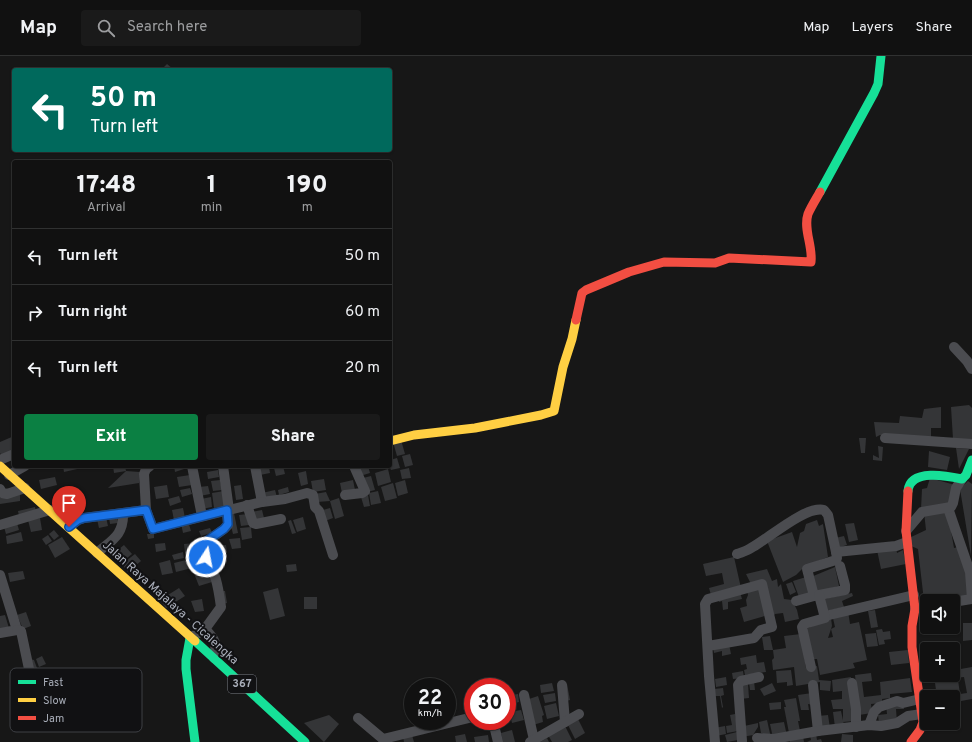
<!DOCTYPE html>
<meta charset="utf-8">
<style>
:root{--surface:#111;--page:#1a1a1a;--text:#f1f3f6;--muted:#9c9d9f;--line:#303131;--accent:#0b8043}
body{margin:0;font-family:Overpass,sans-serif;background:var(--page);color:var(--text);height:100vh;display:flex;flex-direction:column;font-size:15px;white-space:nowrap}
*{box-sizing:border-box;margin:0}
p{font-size:13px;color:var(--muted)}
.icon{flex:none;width:22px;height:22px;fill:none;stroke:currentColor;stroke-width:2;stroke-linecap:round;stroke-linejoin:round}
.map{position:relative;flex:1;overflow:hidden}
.side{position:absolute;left:12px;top:104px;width:380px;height:308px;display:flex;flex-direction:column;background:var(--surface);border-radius:4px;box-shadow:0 1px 3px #0004,0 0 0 1px var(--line)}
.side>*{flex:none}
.banner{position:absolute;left:12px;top:12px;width:380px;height:84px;border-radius:4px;box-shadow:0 1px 3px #0004,0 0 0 1px var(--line);background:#00695c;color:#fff;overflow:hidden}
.controls{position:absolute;left:920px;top:538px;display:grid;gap:8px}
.controls a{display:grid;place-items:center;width:40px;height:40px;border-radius:4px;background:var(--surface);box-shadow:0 1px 3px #0004,0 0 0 1px var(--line);font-size:20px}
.speed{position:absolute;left:404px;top:622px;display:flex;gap:8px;font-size:20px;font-weight:700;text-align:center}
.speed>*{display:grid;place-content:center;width:52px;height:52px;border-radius:50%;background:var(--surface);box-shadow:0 1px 3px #0004,0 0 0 1px var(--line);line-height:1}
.speed small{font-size:10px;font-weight:400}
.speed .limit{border:6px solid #d22;background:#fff;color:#111}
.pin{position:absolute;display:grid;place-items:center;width:34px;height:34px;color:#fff;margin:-41px -17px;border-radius:50% 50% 50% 0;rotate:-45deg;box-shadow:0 0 4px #0007}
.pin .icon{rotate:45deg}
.me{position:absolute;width:44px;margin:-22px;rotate:11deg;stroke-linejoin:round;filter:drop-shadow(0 0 3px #0008)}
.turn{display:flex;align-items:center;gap:14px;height:84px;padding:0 12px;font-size:18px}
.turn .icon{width:52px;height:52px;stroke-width:2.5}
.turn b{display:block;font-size:28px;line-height:34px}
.eta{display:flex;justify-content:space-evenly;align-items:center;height:68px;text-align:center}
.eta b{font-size:24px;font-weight:800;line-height:28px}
.action{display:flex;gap:8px;margin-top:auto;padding:8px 12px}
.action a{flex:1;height:46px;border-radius:4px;background:var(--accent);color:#fff;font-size:16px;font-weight:800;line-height:46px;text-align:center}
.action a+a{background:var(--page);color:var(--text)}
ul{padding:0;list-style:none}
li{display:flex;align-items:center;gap:12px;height:56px;padding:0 12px;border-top:1px solid var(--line)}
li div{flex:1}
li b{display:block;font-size:15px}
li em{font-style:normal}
header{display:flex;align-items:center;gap:24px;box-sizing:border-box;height:56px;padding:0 20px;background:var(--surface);border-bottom:1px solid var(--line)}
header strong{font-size:19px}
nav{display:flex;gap:22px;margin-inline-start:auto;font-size:14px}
.search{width:280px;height:36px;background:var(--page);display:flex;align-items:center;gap:10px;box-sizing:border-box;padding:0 14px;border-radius:4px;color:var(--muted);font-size:15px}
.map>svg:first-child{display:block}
.building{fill:#343537;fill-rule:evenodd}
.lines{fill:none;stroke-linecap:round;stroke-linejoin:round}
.street{stroke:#4b4c50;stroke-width:10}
.fast{stroke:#16e098;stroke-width:9}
.slow{stroke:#ffcf43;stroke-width:9}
.jam{stroke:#f24e42;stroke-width:9}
.route-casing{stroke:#114b97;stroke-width:10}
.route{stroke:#1a73e8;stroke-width:7}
.labels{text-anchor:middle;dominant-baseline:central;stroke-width:4;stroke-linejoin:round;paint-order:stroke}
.shield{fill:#111113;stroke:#7b7e86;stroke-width:1}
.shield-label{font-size:11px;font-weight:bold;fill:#a8adb8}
.street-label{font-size:12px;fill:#a8adb8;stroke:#111113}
.key{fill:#111113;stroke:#3e4045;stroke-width:1}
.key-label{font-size:11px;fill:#a8adb8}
</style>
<header>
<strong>Map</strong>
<div class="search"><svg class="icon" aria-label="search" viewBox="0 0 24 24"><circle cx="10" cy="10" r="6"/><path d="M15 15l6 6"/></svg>Search here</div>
<nav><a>Map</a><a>Layers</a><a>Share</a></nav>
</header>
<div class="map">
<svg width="972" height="686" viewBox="0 0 972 686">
<rect width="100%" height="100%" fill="#171717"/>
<g class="building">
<polygon points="167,8 173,13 171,14 161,14"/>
<polygon points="969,349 972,352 972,385 953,383 951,351"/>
<polygon points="941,351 941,372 931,372 931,382 880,379 876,381 874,366 899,367 900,360 922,362 924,353"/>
<polygon points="14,380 14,395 2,400 0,397 0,386"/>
<polygon points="859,382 866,382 865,397 861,397"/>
<polygon points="401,384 405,398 397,400 393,386"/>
<polygon points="878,390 883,391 882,405 873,404 873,399 879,402"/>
<polygon points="956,392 969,393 959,413"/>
<polygon points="929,395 950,401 947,414 928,411"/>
<polygon points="410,398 413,409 405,411 402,400"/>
<polygon points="397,402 400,412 391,414 389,410 390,404"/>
<polygon points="63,410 86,410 86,411 64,416"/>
<polygon points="113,410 125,410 126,415 114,417"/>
<polygon points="174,410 184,410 184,413 175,416"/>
<polygon points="207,410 221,410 221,411 207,413"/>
<polygon points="228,410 242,410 242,411 228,413"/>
<polygon points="283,410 285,418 276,420 274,412"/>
<polygon points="368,410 370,417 360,420 358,411"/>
<polygon points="269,411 270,417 260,419 259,413"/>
<polygon points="409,412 411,422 402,423 400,414"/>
<polygon points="388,413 391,426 378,430 375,417"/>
<polygon points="218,414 219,421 208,423 207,416"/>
<polygon points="126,415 140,416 139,427 108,432"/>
<polygon points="306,415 308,428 301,430 298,417"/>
<polygon points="190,419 192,429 179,431 177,421"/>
<polygon points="371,420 375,434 367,436 363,422"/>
<polygon points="55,421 57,429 41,433 39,424"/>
<polygon points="930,422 955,429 948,450 921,453 922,433 927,432"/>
<polygon points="324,423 326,434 313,436 311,425"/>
<polygon points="220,424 222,434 213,435 211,425"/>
<polygon points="353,424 355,434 342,437 340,427"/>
<polygon points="405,424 408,437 398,440 395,427"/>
<polygon points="968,425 972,428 971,500 960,433"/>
<polygon points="393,427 397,442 385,445 381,431"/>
<polygon points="167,429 169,441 156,443 154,431"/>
<polygon points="241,429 243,443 236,444 234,430"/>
<polygon points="208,430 210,438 200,440 199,431"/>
<polygon points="288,431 289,436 279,439 278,434"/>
<polygon points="190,432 192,438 182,441 180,434"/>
<polygon points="275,434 277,441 264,444 262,437"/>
<polygon points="224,435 226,451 214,452 212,437"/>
<polygon points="378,435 381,447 371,449 369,437"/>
<polygon points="326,436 330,445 317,446 315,438"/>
<polygon points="20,438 20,445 0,448 0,442"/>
<polygon points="368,439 370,450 364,451 361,441"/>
<polygon points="179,440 181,446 170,450 168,443"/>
<polygon points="211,441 212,451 202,453 201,443"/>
<polygon points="339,442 344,460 335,463 330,445"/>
<polygon points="35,451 36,456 19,460 18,455"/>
<polygon points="183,452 185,462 174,464 172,454"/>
<polygon points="330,452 333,462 325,465 323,454"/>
<polygon points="947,452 954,492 962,490 972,541 924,545 918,493 909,489 909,482 926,474 924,456"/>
<polygon points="262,454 264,462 254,464 252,456"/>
<polygon points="234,457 238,477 233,478 228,458"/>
<polygon points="248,458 249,469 241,470 239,459"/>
<polygon points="117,460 118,467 110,468 109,461"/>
<polygon points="106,461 108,470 99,472 97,463"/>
<polygon points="303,461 306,473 297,476 293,464"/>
<polygon points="40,462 42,474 31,476 28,464"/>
<polygon points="291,464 296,477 292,478 288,465"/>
<polygon points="817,464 819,470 823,468 828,501 805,510 796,519 783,526 767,485 792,476 797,491 800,477 804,475 806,468"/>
<polygon points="188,465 191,475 183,477 181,467"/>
<polygon points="17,467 19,474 6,478 4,471"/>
<polygon points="854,467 858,484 849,486 845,468"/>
<polygon points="251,471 252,482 242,484 240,472"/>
<polygon points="210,472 212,477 201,480 199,475"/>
<polygon points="54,474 59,480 54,484 49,478"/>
<polygon points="21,476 23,485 7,488 6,480"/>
<polygon points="147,478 154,478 154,482 148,483"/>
<polygon points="48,479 52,485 46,489 42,483"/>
<polygon points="844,480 847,489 837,492 835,482"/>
<polygon points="62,481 70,493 55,502 48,489"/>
<polygon points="240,482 241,492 232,493 229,483"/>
<polygon points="165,487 166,494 156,496 155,488"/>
<polygon points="195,487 196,496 185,497 184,488"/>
<polygon points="124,489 132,498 122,506 114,497"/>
<polygon points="226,489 227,496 219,497 218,490"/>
<polygon points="896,490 897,497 903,494 906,508 881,513 877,494"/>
<polygon points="183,496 184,502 174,504 172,499"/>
<polygon points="135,498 141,505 128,516 122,508"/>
<polygon points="734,501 741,532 711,539 709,532 724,528 722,517 706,520 703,508"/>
<polygon points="170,504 173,517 162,519 159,507"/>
<polygon points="186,504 188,513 176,516 174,507"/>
<polygon points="296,508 297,515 287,516 286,509"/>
<polygon points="835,511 839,530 817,536 811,521"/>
<polygon points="767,513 772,525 777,523 778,531 781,528 784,543 792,544 797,554 799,563 785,566 783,557 775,558 773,560 763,526 751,528 746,518"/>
<polygon points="23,515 25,523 10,526 8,517"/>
<polygon points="208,515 212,526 199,530 195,520"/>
<polygon points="806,521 811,537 799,541 793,525"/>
<polygon points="792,526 796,536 790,539 786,528"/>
<polygon points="760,530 768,559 744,566 740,552 747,550 746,544 748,539 747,534"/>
<polygon points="179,532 185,540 166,552 160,544"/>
<polygon points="278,532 285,560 270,564 263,536"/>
<polygon points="222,535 225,535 227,547 223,548"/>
<polygon points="740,536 742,543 728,546 728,553 723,554 722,545 719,546 719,542"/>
<polygon points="852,537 853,540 842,545 844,551 826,555 824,543"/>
<rect x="304" y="541" width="13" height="12"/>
<polygon points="202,543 204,555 195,556 191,545"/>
<polygon points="875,554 878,571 871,572 868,555"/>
<path d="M848 555 850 568 859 566 867 604 853 607 855 612 820 619 817 603H814L806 573 831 562 832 570 831 573 835 571 832 558ZM831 573 833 581 828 582Z"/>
<polygon points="26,556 31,570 23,573 17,559"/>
<polygon points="5,559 9,572 0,575 0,560"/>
<polygon points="963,567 972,567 972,584 963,585"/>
<polygon points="882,573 883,576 890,575 891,583 884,584 885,588 879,589 876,574"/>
<polygon points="876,577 878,590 867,591 865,578"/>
<polygon points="801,578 806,612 817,610 819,624 831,625 830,635 820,634 820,626 796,630 794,611 773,614 772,604 774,602 773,594 786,592 784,580"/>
<polygon points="770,580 773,594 764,594 762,581"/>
<polygon points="729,588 731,598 722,600 722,595 714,597 713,590"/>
<polygon points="908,594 909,607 891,609 889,596"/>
<polygon points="756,599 757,607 764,606 766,616 745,619 744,614 747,613 746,608 741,609 740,602"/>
<polygon points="42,600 46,608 39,611 36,603"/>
<polygon points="30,603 34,604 37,612 33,613"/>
<polygon points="972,611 972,643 961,645 961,641 953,643 953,641 937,641 935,627 958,624 960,638 967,637 964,621 956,622 955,614"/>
<polygon points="791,614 793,629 787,630 787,626 777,627 776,615"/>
<polygon points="743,615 744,622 733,623 732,617"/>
<polygon points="871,617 872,625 862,626 864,641 881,639 880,626 910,622 912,636 890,638 890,642 882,643 882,647 871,648 872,657 859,659 855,619"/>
<polygon points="726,621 727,629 716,631 715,623"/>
<polygon points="851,621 854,665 843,666 843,653 833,653 831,644 842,643 842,635 833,636 832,624"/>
<polygon points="754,625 755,634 750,634 749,626"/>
<polygon points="552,627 554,635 541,637 540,629"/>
<polygon points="772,627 776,635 764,640 760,633"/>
<polygon points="564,628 567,628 570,644 566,645"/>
<polygon points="748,628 749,642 740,643 739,629"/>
<polygon points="723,632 724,639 721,640 723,651 722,652 720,640 715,640 714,633"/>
<polygon points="555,637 556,645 545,647 543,639"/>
<polygon points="812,637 813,649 808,648 809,654 801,654 798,639"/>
<polygon points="518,638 519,646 507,649 507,640"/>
<polygon points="452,639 455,658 447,659 447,640"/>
<polygon points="538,640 544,659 542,660 543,666 533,669 526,644"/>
<polygon points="796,642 800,665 798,665 800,675 789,677 784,651 786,651 784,644"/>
<polygon points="781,646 781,653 770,654 769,647"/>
<polygon points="556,647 559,660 547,663 544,650"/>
<polygon points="903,647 904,653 896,653 897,667 879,668 878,659 887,658 886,648"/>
<polygon points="521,654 524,664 512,667 509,656"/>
<polygon points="841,655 844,669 835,671 833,656"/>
<polygon points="735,658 738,675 727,677 726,670 732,669 730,659"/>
<polygon points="329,659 339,668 324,686 304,667"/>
<polygon points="828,659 830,672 819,674 818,660"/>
<polygon points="578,663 585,677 575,683 568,669"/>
<polygon points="767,664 771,682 761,677 759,666"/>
<polygon points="784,666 787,680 773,682 770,668"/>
<polygon points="758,667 758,671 753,679 742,681 744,670"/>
<polygon points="565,670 572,684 568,686 552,686 548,679"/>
<polygon points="725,670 726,678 716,680 714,672"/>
<polygon points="512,674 515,686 503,686 501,677"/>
<polygon points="737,676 738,684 727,686 725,679"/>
<polygon points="465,678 467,686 456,686 455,680"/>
<polygon points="816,678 817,684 821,683 822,686 807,686 811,684 810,679"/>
<polygon points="842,678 853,679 853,686 841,686"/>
<polygon points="412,679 414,686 404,686 403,681"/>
<polygon points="488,679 489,686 475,686 474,681"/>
<polygon points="803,680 804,686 790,686 789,682"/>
<polygon points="547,682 549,686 540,686"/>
</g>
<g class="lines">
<g class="street">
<polyline points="954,291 967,305 972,313"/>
<polyline points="885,382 972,388"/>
<polyline points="0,404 14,398"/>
<polyline points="192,410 202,460"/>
<polyline points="255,410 262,446 285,443 307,437 313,439 315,451 319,455 333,499"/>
<polyline points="9,419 25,410"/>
<polyline points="0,433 2,437 7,438 25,432"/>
<polyline points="345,439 362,437 365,435 354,410"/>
<polyline points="247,449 253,467 256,468 281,463"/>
<polyline points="948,452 970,516 972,543 953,546"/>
<polyline points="146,454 153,473 229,454 223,410"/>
<polyline points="229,454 262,446"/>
<polyline points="0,469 50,454"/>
<polyline points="69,471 78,464 84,462 146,454 144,418 146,413 150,410"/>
<polyline points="906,475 922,456 951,451 953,447 956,432 962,423"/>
<path d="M97 497C112 484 124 479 123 457"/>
<path d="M737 498C742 496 747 495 751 492 768 483 806 449 824 454L828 459 836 496"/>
<polyline points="0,519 17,574 0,577"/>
<polyline points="814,540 845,534 845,529 840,510"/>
<polyline points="796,545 814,540 807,513 836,504 837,502 836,496 896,490 907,486"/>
<polyline points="915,553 927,550"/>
<polyline points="825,560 914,539"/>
<path d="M205 573C216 584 217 587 214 602"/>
<polyline points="17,574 21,575 29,613"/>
<path d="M190 582 205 573 221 551C218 529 216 516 203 498L209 484 224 473 228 469 227 454"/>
<polyline points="708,590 754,582 761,574 772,571 762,528 708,543 705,548 709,620 715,686"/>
<polyline points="811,611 802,571 804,568 825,562 819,539"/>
<polyline points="852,627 856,653 856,671"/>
<polyline points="562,629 565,666"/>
<polyline points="813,629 818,675"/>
<polyline points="524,639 534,684"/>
<polyline points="358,662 383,683"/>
<polyline points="493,665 498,686"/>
<polyline points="869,669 874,656 879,651 897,645 903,647 920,643"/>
<polyline points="757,682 774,683 818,675 869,669 881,670 897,667 908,660 922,658"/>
<polyline points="742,685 738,629 741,625 759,621"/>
<polyline points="387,686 383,683 473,661"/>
<polyline points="530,686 579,658"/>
</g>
<g class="fast">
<polyline points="820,136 874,37 878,28 881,0"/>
<path d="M908 435C910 412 948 420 962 423L966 419 972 404"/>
<polyline points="190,582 186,604 186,613 195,686"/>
<polyline points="195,585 305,686"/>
</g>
<g class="slow">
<polyline points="390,385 414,379 475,372 541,359 554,355 563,311 572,283 576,264"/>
<polyline points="0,410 195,585"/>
</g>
<g class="jam">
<path d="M576 264 582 237 586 234 629 216 664 206 715 207 729 202 811 206C813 190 803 173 808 158 811 151 816 143 820 136"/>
<polyline points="908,435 906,475 915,553 912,570 912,591 923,666 920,674 911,686"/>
</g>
</g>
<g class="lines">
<g class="route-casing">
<polyline id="route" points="69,471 78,464 84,462 146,454 153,473 227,454 228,468 224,473 208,484 204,498 206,501"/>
</g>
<use href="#route" class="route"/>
</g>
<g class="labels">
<rect class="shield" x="228" y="619" width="28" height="18" rx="3"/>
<g class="shield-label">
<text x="242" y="628">367</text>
</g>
<g class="street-label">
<text transform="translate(170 547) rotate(42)">Jalan Raya Majalaya - Cicalengka</text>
</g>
</g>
<rect x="10" y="612" width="132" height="64" rx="6" class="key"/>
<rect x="18" y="624" width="18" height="4" fill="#16e098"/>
<rect x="18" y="642" width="18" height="4" fill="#ffcf43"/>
<rect x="18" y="660" width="18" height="4" fill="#f24e42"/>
<g class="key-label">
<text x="43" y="630">Fast</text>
<text x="43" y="648">Slow</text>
<text x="43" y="666">Jam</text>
</g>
</svg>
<div class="controls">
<a><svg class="icon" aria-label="sound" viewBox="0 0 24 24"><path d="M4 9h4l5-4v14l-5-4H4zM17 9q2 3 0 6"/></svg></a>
<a>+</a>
<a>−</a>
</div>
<div class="speed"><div>22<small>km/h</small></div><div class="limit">30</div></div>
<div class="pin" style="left:69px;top:471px;background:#d93025"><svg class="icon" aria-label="arrive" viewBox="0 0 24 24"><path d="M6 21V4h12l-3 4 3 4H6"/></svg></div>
<svg class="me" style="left:206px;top:501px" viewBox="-20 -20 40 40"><circle r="17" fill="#1a73e8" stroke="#fff" stroke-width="3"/><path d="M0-11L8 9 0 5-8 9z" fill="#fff"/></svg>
<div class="banner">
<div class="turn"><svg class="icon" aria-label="left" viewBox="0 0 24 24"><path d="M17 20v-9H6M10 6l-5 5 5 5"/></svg><div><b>50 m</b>Turn left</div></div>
</div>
<section class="side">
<div class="eta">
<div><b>17:48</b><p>Arrival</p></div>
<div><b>1</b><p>min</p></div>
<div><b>190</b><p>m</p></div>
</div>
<ul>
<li><svg class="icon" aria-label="left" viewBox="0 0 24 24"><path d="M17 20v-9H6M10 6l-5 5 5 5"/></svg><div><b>Turn left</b></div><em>50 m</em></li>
<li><svg class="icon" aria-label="right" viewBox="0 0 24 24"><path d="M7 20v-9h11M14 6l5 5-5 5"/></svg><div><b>Turn right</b></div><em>60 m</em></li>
<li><svg class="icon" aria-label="left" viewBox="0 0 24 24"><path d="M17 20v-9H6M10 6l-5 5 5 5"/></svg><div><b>Turn left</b></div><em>20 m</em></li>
</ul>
<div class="action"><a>Exit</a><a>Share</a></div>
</section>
</div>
